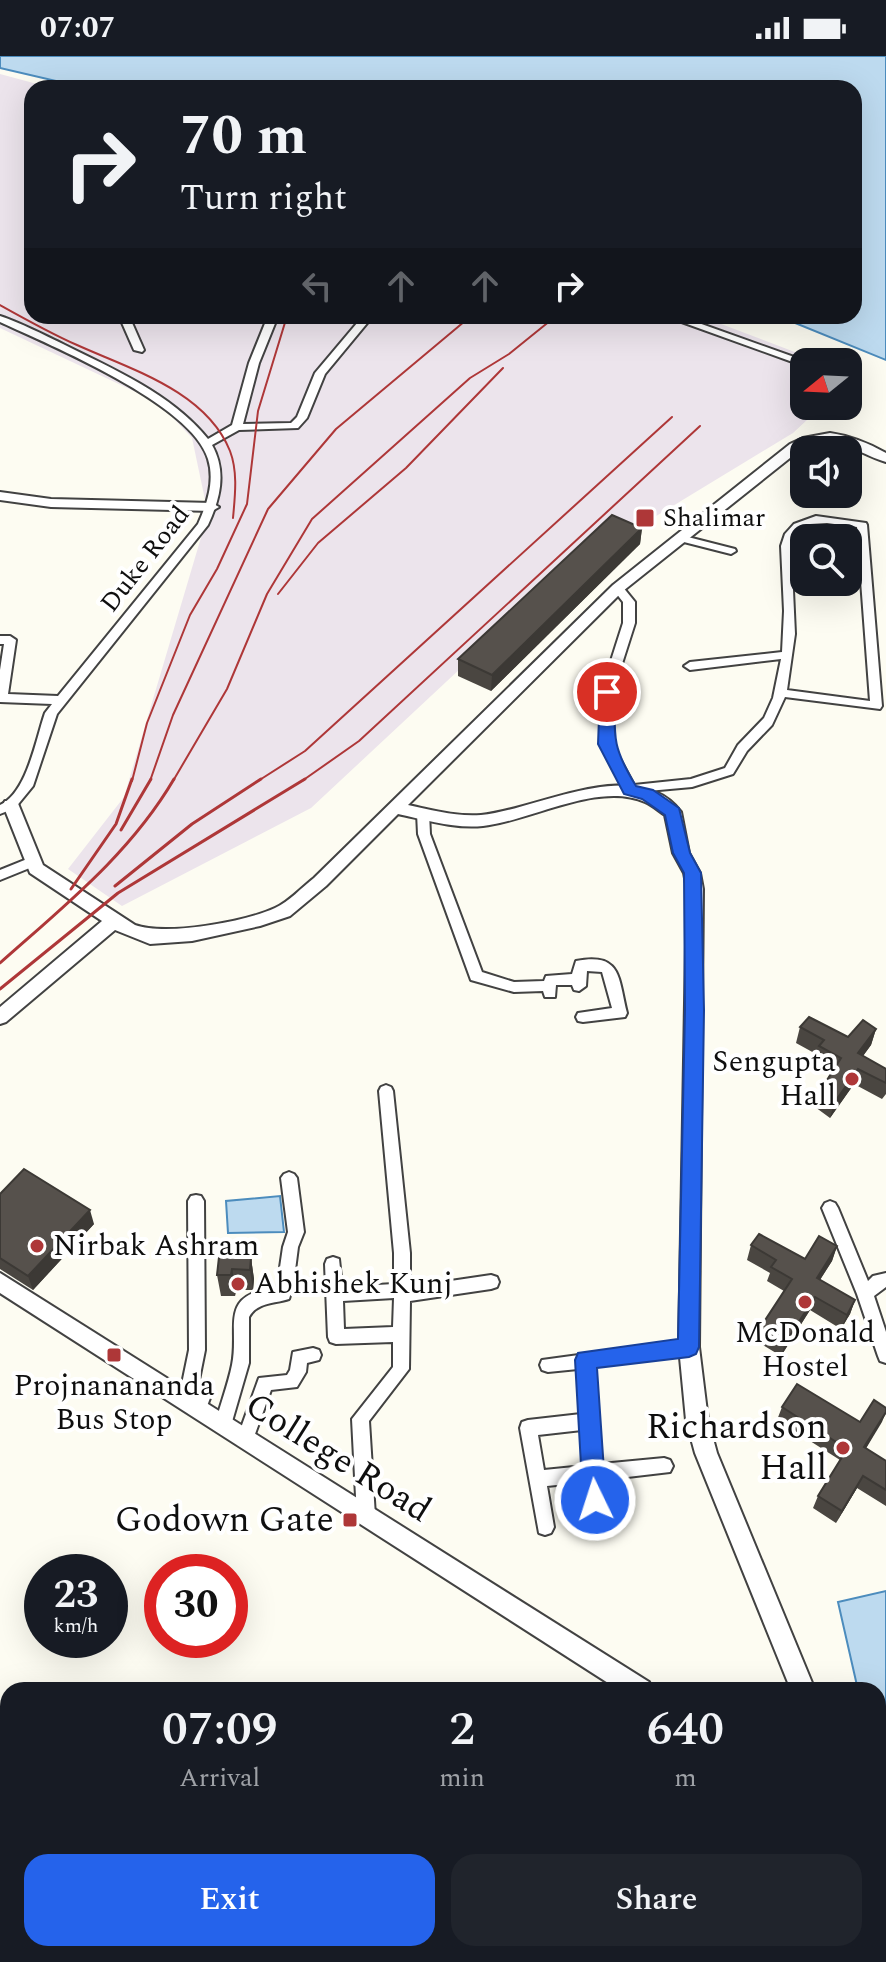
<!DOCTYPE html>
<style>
:root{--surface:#171b24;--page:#20242c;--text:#f1f3f6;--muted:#9ea1a6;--accent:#2563eb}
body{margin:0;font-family:Spectral,serif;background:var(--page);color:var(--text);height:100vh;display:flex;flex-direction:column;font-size:30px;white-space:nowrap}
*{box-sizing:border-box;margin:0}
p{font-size:26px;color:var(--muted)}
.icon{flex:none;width:44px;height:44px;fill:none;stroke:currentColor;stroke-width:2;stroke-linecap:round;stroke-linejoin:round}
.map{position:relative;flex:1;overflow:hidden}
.details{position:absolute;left:0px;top:1626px;width:886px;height:280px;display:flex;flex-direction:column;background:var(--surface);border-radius:24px 24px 0 0;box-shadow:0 8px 32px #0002}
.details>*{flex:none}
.hud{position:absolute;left:24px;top:24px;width:838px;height:244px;border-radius:24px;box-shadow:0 8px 32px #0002;background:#171b24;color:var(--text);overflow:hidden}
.needle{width:52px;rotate:252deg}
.controls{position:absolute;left:790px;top:292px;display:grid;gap:16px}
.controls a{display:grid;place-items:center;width:72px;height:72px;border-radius:16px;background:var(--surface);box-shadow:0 8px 32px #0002;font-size:40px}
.speed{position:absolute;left:24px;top:1498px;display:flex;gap:16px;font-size:40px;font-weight:700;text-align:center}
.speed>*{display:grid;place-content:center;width:104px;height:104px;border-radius:50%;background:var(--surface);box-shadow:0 8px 32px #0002;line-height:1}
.speed small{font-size:20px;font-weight:400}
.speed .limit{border:12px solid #d22;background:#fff;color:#111}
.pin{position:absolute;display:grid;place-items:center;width:68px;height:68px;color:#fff;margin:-34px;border:4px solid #fff;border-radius:50%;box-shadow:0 2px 8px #0007}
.me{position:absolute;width:88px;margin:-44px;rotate:356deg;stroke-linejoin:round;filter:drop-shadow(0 0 6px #0008)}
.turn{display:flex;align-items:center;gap:28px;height:168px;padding:0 24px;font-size:36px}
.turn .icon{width:104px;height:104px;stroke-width:2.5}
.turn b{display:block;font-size:56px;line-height:68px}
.lanes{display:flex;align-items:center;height:76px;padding:0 24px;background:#0003;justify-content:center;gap:40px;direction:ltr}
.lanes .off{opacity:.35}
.eta{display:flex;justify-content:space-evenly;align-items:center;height:136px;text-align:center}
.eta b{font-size:48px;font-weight:600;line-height:56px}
.cta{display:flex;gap:16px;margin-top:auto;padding:16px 24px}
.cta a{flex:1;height:92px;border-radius:24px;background:var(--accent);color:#fff;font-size:32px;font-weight:600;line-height:92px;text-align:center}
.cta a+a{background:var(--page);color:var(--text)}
.status{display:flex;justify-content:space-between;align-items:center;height:56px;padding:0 40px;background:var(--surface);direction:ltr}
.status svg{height:22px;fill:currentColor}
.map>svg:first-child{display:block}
.industrial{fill:#ece4ec}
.water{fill:#bddaef;stroke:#4c8cbd;stroke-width:2}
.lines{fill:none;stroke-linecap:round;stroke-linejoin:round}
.minor-casing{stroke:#424242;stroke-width:4}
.tertiary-casing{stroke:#424242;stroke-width:4}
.minor{fill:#fff;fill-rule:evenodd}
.tertiary{fill:#fff;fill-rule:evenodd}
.rail-far1{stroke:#ae3738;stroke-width:2}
.rail{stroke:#ae3738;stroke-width:3}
.wall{fill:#4a4641}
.shaded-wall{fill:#3c3935}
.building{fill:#56514c;stroke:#3c3935;stroke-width:2}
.route{fill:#2563eb;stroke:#184099;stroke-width:2}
.poi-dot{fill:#ae3738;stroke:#fff;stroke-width:3}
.labels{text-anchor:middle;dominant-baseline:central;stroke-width:8;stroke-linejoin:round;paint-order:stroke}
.far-poi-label{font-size:26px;fill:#0f0f0f;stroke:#fff;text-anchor:start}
.far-street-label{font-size:26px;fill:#0f0f0f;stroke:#fff}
.poi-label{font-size:30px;fill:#0f0f0f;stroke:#fff;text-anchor:start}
.near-poi-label{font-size:36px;fill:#0f0f0f;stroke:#fff;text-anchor:end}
.near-street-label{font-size:36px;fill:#0f0f0f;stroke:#fff}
</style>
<div class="status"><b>07:07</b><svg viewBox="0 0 49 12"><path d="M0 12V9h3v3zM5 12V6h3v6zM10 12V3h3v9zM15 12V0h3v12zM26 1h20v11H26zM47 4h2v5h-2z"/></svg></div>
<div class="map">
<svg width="886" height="1906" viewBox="0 0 886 1906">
<rect width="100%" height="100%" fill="#fdfcf2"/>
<polygon class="industrial" points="0,18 52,32 32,32 32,260 700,260 821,306 804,306 804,350 822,350 793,377 564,516 311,752 122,850 68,813 124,741 208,458 192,382 159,347 0,272"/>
<g class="water">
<polygon points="0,0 886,0 886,304 778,260 854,260 854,32 86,32 0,12"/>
<polygon points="280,1140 284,1176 228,1177 226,1145"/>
<polygon points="886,1535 886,1691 878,1682 878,1634 858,1634 838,1546"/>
</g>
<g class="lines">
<g class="minor-casing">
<g id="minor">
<path d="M0 260C21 267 42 278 63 288 113 313 172 338 208 383L232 369 249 307 268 260H278L259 307 243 368 291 367 297 361 315 317 363 260H373L325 318 307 362 298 372 239 374 212 389C227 416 220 443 208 469L57 658 33 730 15 752 0 758V749C27 737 36 683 45 657L52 648 0 646V614L4 588H0V580H10L16 584 8 638 58 640 198 468C207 448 215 425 208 403 192 348 50 289 0 266Z"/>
<polygon points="119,260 129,260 144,294 142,296 134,294"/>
<polygon points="665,260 679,260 808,306 804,306 804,310 801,309"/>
<path d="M816 460 866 467 867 469 882 650 880 653 785 641 772 669 747 695 733 718 692 731 626 737 600 688 601 636 623 567V546L612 532 614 530H622L635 546V567L613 636 612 688 634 729 691 723 725 712 738 689 764 662 773 642 781 603 690 614 684 610 690 606 782 596 784 555 781 490 785 478 794 468ZM827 467 857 471 870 645 787 634 795 578 791 490 802 472 810 468Z"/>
<polygon points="680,479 735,493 736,495 731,498 676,484 675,482"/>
<path d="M423 753 429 757 430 778 482 916 514 926 544 925 546 920 572 918 576 905C622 896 618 922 627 957L625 961 583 966 578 965 576 961 578 957 612 952 602 916 587 915 586 930 579 935 574 934 572 929H556L555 941H545L543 935 514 936 471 924 418 778 417 757Z"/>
<polygon points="32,801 39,806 37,809 0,824 0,814"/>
<path d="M386 1029 391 1031 393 1035 410 1197V1231L491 1219 497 1221 499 1226 497 1231 491 1233 410 1245 409 1313 369 1365 375 1460 372 1466 366 1468 360 1466 357 1460 352 1363 393 1311V1286L336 1288 330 1286 328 1281 325 1208 327 1203 333 1201 339 1203 342 1231 394 1228V1197L379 1035 381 1031ZM394 1242 393 1271 344 1273 343 1245Z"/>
<path d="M289 1116 294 1118 297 1122 304 1176 298 1191 293 1230 289 1243C274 1248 257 1246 249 1261V1307L231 1369 229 1375 223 1377 217 1375 215 1369C220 1349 228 1329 232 1309 240 1270 217 1238 277 1232L283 1191 288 1176 281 1122 284 1118Z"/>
<polygon points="196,1139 201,1140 204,1145 205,1294 199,1324 211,1329 213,1334 204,1358 198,1361 192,1358 190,1353 195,1338 184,1333 182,1328 189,1294 188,1145 191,1140"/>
<polygon points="830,1145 835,1147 838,1152 868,1225 873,1220 886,1217 886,1231 874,1240 886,1276 886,1307 880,1305 878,1300 857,1238 822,1152 825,1147"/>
<path d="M689 1284 695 1286 697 1291 695 1296 689 1298 595 1310 601 1408 664 1402 670 1404 673 1410 670 1416 602 1424 605 1472 602 1478 596 1480 590 1478 587 1472 585 1426 547 1430 554 1471 551 1477 545 1479 539 1477 520 1372 522 1366 528 1364 581 1358 578 1313 548 1316 542 1314 540 1309 542 1304ZM582 1374 584 1410 544 1414 538 1379Z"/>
<polygon points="313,1292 319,1294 321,1299 319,1304 307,1307 306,1316 297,1331 271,1334 251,1389 245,1391 239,1389 237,1383 259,1322 287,1319 290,1314 293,1296"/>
<polygon points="886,1726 886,1746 878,1748 878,1728"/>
<rect x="711" y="1898" width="20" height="8"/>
</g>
</g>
<g class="tertiary-casing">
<g id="tertiary">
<path d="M830 377C851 380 868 387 886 397V406C851 395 838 375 800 394L623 535 408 749C432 754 457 761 481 759 537 754 637 697 681 756L689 797 700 817 703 833 699 1291 708 1364 717 1397 815 1634H791L695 1397 686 1364 679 1291 687 833 684 817 673 797 665 759C659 755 652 749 645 746 598 725 531 765 483 770 455 773 426 764 398 758L326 830 290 860 260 870 192 885 150 888 115 874 6 966 0 968V951L102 865 30 817 3 749 5 745H17L43 809 135 869C166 880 245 866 275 852 289 846 302 831 314 822L613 529 790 388 803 382Z"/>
<polygon points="0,436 51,443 212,447 219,451 212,455 51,451 0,444"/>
<polygon points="0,1217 649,1626 653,1634 619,1634 0,1237"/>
<polygon points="878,1815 886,1819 886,1863 878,1860"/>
</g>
</g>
<use href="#minor" class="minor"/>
<use href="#tertiary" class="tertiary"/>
<g class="rail-far1">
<path d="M0 249C25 263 50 277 77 289 130 313 206 335 230 395 238 416 235 440 233 462"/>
<polyline points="278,538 318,487 406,412 503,312"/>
<polyline points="132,725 147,667 190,559 217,513 247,448 258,355 287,260"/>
<polyline points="150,725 173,659 268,453 336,373 471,260"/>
<polyline points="173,725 227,633 267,538 312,463 470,322 509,298 556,260"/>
<polyline points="258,725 305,695 672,361"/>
<polyline points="302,725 359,685 700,370"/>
</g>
<g class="rail">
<polyline points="121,774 151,723"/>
<polyline points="115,830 192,768 261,723"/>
<polyline points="71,833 116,768 132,723"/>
<path d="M0 907C64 850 130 798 174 723"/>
<polyline points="0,933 118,837 305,723"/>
</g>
</g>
<g class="wall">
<polygon points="642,472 640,488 491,635 458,620 458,603"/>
<polygon points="800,971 848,981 876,973 871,989 863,1000 886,1013 886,1038 882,1043 854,1028 830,1062 815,1051 820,1035 832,1015 814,1005 816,998 796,987"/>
<polygon points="0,1138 94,1168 33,1234 0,1213"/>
<polygon points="751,1189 805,1203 837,1190 832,1205 820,1224 855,1244 850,1258 841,1273 810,1254 781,1300 756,1285 760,1272 784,1235 767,1225 770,1217 747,1204"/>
<polygon points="251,1202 254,1223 253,1234 236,1234 235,1240 221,1240 217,1219"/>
<polygon points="782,1351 860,1366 886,1357 866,1392 886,1405 886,1450 857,1432 836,1467 813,1452 818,1440 840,1404 777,1364"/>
</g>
<g class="shaded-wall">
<polygon points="642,472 640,488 491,635 492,619"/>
<polygon points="876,973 871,989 854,1012 858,997"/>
<polygon points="858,1013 854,1028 830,1062 834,1047"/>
<polygon points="90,1154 94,1168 33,1234 28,1220"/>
<polygon points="837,1190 832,1205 812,1236 817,1222"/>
<polygon points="251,1202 254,1223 253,1234 250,1214"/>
<polygon points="232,1213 236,1234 235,1240 231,1219"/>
<polygon points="815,1241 810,1254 781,1300 785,1287"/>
<polygon points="855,1244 850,1258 841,1273 847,1259"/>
<polygon points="886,1356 882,1366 859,1404 864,1391"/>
<polygon points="863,1420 857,1432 836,1467 842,1455"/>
</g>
<g class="building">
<polygon points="612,459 642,472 492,619 458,603"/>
<polygon points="809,961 848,981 863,964 876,973 858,997 886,1013 886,1027 858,1013 834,1047 820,1035 841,1002 819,990 824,984 800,971"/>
<polygon points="24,1113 90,1154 28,1220 0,1202 0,1138"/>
<polygon points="759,1178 805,1203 819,1180 837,1190 817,1222 855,1244 847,1259 815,1241 785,1287 760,1272 792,1223 771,1211 776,1204 751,1189"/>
<polygon points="219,1201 251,1202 250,1214 232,1213 231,1219 217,1219"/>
<polygon points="797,1328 860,1366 874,1344 886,1352 886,1356 864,1391 886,1405 886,1434 863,1420 842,1455 818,1440 847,1393 782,1351"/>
</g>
<path class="route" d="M607 631 615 636C614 681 612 691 636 730L653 734 679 752 690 797 701 817 704 954 699 1291 696 1298 689 1301 597 1312 606 1444 603 1451 595 1455 587 1451 583 1444 575 1304 578 1297 678 1283 685 954 684 817 673 797 665 759 642 743 624 738 598 688 600 636Z"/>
<g class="poi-dot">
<rect x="635" y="452" width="20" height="20" rx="4"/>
<circle cx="852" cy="1023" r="8"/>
<circle cx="37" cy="1190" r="8"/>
<circle cx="238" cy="1228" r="8"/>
<circle cx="805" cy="1246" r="8"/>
<rect x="106" y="1291" width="16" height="16" rx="4"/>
<circle cx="843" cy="1392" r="8"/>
<rect x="342" y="1456" width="16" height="16" rx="4"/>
</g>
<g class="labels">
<g class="far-poi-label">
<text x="663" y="462">Shalimar</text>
</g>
<g class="far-street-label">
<text transform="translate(145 503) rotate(-52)">Duke Road</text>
</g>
<g class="poi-label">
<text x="836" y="1006" text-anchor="end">Sengupta<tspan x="836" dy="34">Hall</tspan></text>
<text x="53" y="1190">Nirbak Ashram</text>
<text x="254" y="1228">Abhishek Kunj</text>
<text x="805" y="1277" text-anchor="middle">McDonald<tspan x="805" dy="34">Hostel</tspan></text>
<text x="114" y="1330" text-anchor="middle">Projnanananda<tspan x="114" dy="34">Bus Stop</tspan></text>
</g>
<g class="near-poi-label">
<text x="827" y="1371">Richardson<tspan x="827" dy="41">Hall</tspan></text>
<text x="334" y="1464">Godown Gate</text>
</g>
<g class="near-street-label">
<text transform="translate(338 1402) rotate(32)">College Road</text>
</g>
</g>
</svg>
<div class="controls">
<a><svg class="needle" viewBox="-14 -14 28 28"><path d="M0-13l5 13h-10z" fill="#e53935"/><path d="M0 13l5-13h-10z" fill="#9ea1a6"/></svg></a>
<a><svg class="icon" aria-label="sound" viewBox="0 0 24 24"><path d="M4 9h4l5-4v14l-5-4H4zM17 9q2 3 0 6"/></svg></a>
<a><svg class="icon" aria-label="search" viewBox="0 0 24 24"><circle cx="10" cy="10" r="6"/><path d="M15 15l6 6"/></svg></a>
</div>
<div class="speed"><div>23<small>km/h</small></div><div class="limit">30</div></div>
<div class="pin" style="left:607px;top:636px;background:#d93025"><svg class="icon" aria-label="arrive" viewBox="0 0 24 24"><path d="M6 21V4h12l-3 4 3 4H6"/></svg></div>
<svg class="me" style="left:595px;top:1444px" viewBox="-20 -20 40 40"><circle r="17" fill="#2563eb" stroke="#fff" stroke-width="3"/><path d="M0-11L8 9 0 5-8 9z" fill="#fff"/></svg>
<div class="hud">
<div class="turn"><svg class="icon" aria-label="right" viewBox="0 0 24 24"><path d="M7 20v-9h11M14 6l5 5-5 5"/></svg><div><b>70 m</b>Turn right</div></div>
<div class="lanes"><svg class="icon off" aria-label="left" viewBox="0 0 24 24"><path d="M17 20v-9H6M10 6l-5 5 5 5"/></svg><svg class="icon off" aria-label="ahead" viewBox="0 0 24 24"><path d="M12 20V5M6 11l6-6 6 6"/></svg><svg class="icon off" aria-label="ahead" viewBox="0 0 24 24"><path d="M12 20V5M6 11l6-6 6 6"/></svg><svg class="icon" aria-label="right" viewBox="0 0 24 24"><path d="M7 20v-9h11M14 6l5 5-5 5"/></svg></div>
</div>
<section class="details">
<div class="eta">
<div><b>07:09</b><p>Arrival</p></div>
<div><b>2</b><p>min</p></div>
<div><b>640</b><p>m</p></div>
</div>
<div class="cta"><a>Exit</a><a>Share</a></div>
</section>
</div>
